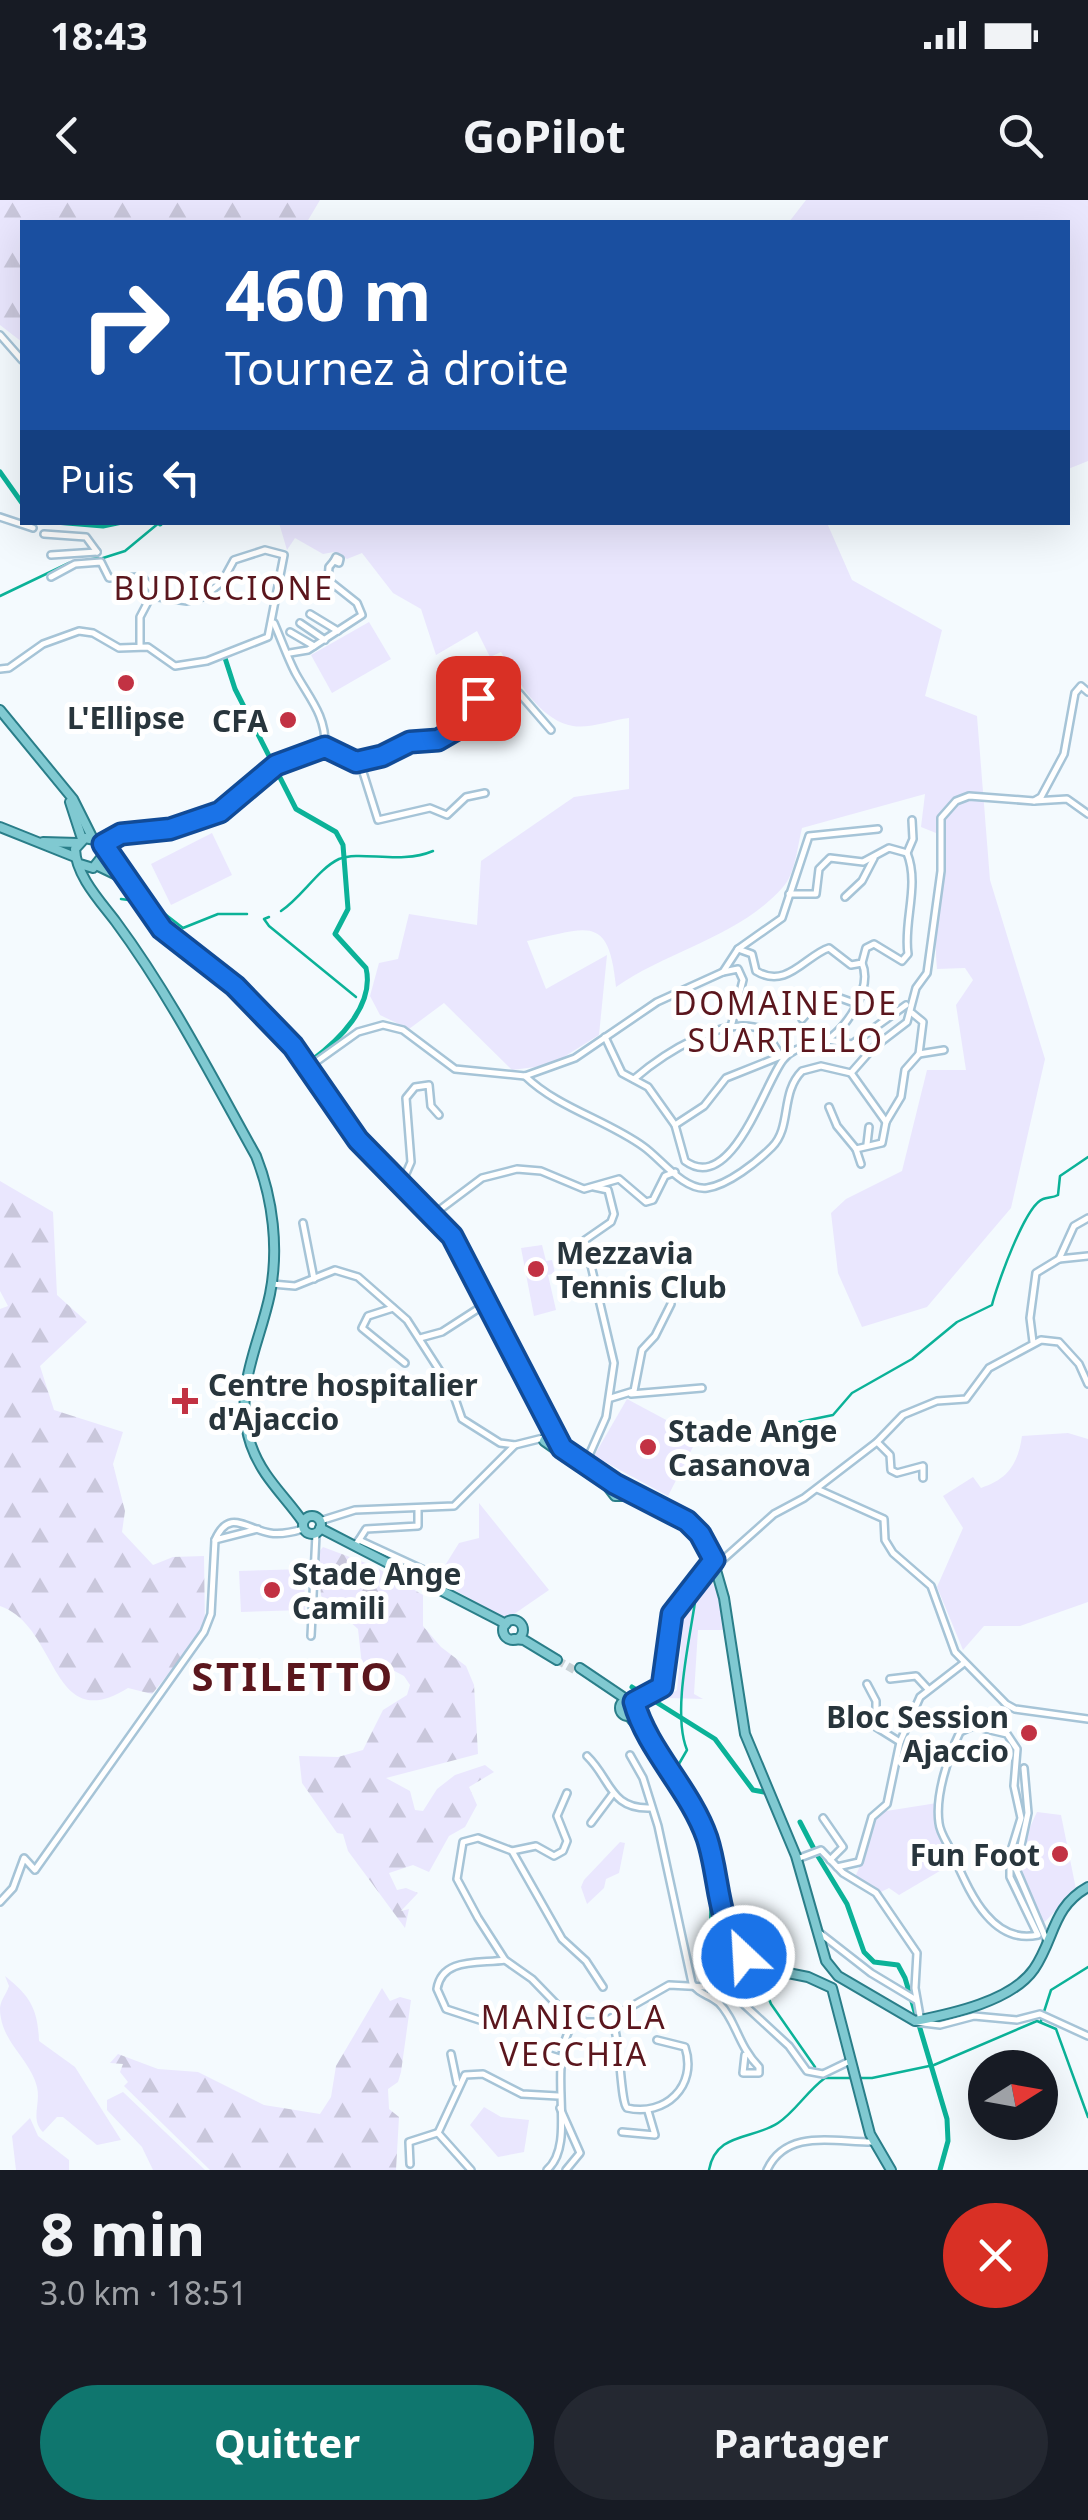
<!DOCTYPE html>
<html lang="fr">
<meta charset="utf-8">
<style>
:root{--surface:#171b24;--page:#242831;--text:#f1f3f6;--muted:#9ea1a6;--accent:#0f766e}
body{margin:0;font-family:"Noto Sans",sans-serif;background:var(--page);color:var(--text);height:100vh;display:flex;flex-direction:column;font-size:38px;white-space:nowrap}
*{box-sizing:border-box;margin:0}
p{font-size:32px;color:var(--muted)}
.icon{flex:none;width:55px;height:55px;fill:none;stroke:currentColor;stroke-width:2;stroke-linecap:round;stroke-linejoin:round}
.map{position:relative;height:1970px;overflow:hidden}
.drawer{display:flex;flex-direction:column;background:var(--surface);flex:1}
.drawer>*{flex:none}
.banner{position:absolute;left:20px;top:20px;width:1050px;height:305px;border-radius:0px;box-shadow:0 10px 40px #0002;background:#1a4fa0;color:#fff;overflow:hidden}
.needle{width:65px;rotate:79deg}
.tools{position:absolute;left:968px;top:1850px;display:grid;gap:20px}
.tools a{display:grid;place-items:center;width:90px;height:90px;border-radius:50%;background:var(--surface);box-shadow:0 10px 40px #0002;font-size:50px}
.pin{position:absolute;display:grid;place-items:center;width:85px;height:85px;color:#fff;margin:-42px;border-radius:20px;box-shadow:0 5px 15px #0006}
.me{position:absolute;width:110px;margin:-55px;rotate:335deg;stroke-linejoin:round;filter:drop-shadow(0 0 8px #0008)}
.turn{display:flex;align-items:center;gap:35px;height:210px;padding:0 40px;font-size:45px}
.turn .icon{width:130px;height:130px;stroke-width:2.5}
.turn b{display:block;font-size:70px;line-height:85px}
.then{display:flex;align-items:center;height:95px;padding:0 40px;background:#0003;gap:20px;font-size:38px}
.round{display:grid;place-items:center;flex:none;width:105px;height:105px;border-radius:52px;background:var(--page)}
.overview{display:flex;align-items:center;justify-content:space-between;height:170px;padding:0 40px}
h1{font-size:60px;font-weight:700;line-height:75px}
.cta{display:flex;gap:20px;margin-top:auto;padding:20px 40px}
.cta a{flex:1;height:115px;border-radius:60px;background:var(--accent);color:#fff;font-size:40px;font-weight:700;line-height:115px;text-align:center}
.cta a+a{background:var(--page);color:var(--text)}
.status{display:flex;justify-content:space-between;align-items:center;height:70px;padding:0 50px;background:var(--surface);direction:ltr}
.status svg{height:28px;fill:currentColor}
header{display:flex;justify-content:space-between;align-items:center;height:130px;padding:0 40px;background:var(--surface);font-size:45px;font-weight:700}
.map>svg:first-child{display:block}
.green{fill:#eae7fe}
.forest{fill:url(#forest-firs)}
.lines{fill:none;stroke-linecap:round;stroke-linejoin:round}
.stream{stroke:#0bb298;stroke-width:2.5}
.canal{stroke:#0bb298;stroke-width:5}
.major-tunnel{stroke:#cbd3d7;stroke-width:8;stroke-dasharray:8 4;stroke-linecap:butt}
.minor-casing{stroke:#a6c4d7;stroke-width:10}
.major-casing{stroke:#2a7e89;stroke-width:12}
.minor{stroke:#fff;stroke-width:5}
.major{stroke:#80c9d1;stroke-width:8}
.route-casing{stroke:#114b97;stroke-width:25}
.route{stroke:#1a73e8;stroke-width:18}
.poi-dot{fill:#c23243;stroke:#fff;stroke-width:4}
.labels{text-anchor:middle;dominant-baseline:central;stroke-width:10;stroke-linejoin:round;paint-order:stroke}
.poi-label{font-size:30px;font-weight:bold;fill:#28353c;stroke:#fff;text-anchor:start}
.neighbourhood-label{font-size:32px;letter-spacing:2.5px;fill:#5b161d;stroke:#fff}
.district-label{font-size:40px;font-weight:bold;letter-spacing:2.5px;fill:#5b161d;stroke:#fff}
</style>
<div class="status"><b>18:43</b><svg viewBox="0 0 49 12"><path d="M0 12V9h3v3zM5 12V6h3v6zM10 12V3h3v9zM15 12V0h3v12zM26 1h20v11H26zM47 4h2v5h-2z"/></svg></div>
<header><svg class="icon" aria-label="back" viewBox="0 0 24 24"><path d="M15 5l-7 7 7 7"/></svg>GoPilot<svg class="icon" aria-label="search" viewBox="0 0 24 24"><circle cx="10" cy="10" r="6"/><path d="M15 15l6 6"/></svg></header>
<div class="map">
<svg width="1088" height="1970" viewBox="0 0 1088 1970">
<defs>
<pattern id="forest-firs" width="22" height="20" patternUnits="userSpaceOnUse" patternTransform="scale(2.5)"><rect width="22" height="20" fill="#eae7fe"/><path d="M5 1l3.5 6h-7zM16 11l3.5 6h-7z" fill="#c9c7db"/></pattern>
</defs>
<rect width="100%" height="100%" fill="#f4fafe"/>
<g class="green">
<polygon points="806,0 1088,0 1088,261 1068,269 1068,22 789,22"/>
<path d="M279 323H827L852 380 942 430 925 496 977 516 990 680 1045 859 1011 1008 927 1107 862 1127 838 1073 831 1013 846 999 902 971 927 870H966L956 805 973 780 965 768 937 769C932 723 945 680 941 635L921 627 925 594 802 628C798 644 795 675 783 687 739 737 669 750 616 787 609 713 588 728 527 741L546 789 607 755 599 835 551 865 512 870 444 803 409 829 380 815 370 796 379 763 398 759 409 714 477 725 481 661 574 597 629 589V518C612 520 589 529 573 526 539 520 517 479 501 452L490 457 477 431 436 455 421 409 393 393 362 353 347 359 334 352 323 354 295 338 287 350Z"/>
<polygon points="369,422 391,459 332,493 311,455"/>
<polygon points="212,633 232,675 171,705 151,664"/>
<polygon points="542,1045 546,1061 552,1060 555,1073 548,1075 556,1110 534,1116 521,1048"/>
<polygon points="627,1199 698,1237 668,1296 594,1256"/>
<path d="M1068 1233 1088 1239V1402L1020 1426H984L963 1450 937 1387 963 1328 943 1296 973 1277 981 1288C1008 1279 1018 1264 1022 1236Z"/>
<polygon points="479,1303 549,1390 507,1419 436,1380 459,1343 479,1338"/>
<polygon points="304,1369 305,1410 241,1412 239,1371"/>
<polygon points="706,1373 718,1392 724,1430 698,1430 694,1494 703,1499 667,1498 677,1490 683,1426 680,1409"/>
<path d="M937 1603 935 1626 950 1665 899 1695 889 1688 879 1693 855 1677C865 1659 872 1620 880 1612Z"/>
<path d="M1037 1612 1061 1615 1076 1689 1040 1727C1013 1671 1011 1668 1037 1612Z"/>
<polygon points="620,1642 625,1643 619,1673 606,1679 604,1688 587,1704 581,1687 584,1680"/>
<path d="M5 1776C30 1796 38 1809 39 1841L75 1867 121 1940 97 1945 63 1917H57L43 1932C30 1920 41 1904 37 1887 30 1858 0 1842 0 1808 1 1799 6 1795 9 1786Z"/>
<polygon points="123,1892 205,1970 153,1970 142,1947 107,1910 107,1900"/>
<polygon points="484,1907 501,1917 529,1920 524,1952 498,1957 470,1925"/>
<polygon points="30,1918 38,1936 69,1960 69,1970 16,1970 12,1936"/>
</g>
<g class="forest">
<polygon points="0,0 320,0 307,22 22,22 22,142 0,125"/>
<path d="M0 981 53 1012 57 1095 87 1122 40 1166 54 1210 123 1232 113 1264 125 1311 122 1332 153 1365 173 1357 204 1356 205 1429 152 1494 128 1488C50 1537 59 1426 0 1406V1109L8 1106 0 1091Z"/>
<polygon points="323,1347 374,1366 423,1395 423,1426 441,1447 466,1466 474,1485 478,1554 386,1578 410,1591 415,1610 423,1611 437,1589 455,1575 485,1565 494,1572 469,1587 477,1605 465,1627 449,1636 429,1672 413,1665 389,1673 397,1690 406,1688 418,1693 401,1711 409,1709 405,1728 348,1651 343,1634 337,1633 302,1583 299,1556 338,1557 363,1550 383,1510 407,1495 410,1485 404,1476 383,1465 363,1474 358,1429 321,1396 318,1353"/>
<polygon points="382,1788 390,1801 400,1797 411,1800 401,1872 398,1882 388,1889 389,1909 399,1917 396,1970 210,1970 124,1886 128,1882 120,1872 123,1864 110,1863 118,1854 158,1869 198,1872 264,1905 320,1914 331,1897 336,1866"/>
</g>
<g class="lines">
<g class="stream">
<polyline points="103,358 125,351 160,322"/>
<polyline points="0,396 69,363 98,358"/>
<polyline points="121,699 136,701"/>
<polyline points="147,700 183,728 218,714 247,714"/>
<path d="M281 711C302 697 318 669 339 659 361 650 400 665 433 651"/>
<polyline points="269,717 264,719 269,726 356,797"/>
<path d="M781 1234 799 1222 833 1215 852 1193 912 1159 957 1122 992 1105C996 1088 1025 1005 1043 999 1048 997 1053 998 1058 995L1060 976 1088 957"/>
<path d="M676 1569 687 1550C671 1511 692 1431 697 1388"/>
<polyline points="671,1579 700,1648 711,1695 710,1727 726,1749 760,1776 771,1804 815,1867"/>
<polyline points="1041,1821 1051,1790 1088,1767"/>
<path d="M709 1970C716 1932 752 1940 778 1923 795 1912 807 1891 825 1878H872L934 1865 1037 1821 1056 1829 1088 1917"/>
</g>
<g class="canal">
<polyline points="0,272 22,303"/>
<polyline points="55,322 103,326 122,322"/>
<polyline points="159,322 160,324"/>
<path d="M225 458 235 489 296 609 336 632 343 645 348 709 335 734 366 768C375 806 338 841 311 861"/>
<polyline points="632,1487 715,1539 753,1590 764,1592"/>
<polyline points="800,1622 814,1649"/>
<polyline points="816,1653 847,1704 864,1752 874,1762 898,1765 905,1778 947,1919 948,1941 940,1970"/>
</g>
<polyline class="major-tunnel" points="557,1460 578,1472"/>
<g class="minor-casing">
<g id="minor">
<polyline points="0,135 22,160"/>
<polyline points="0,317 33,328"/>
<polyline points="44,334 86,337 97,352"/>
<polyline points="51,355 97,352"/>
<polygon points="336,357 340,359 339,363 334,361"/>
<polyline points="51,377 75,364 101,362 109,378 142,377 156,394"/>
<polyline points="310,414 338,431"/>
<path d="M274 423C281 439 288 459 296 474 310 499 326 516 325 546"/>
<polyline points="300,423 325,440"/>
<polyline points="290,432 314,446"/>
<polyline points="290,453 308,450 362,415 357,403 328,380 329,367 334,361"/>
<polyline points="0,469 9,468 43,444 79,431 93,433 119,448 148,447 175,466 207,461 268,437 284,355 265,350 234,360 222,382 203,397 187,401 151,396 140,417 140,446"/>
<polyline points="377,557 362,569 378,620 430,608 447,615 466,597 485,593"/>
<polyline points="1034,601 1067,599 1088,614"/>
<polyline points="103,644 121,634 169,629 220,611 275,565 325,547 351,562 382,556 410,542 446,537 461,524 467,507 484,496 519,493 551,530"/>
<polyline points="789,694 816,694 819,669 830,658 863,662 889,648 907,653 913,639 912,620"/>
<polyline points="845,697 862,681 874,658"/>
<path d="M738 749 752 754 756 771C787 790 806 755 829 748L851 765 862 763 866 748 874 744 902 761 908 754C903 722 920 685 907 653"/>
<polyline points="723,772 738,769 743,780 731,827"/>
<polyline points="802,819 826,793 857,804"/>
<path d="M605 837 622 873 648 887 675 925 685 961C732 995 765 882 783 860 794 845 811 848 825 841 846 830 873 788 862 763"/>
<polyline points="828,840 852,844 906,805"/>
<polyline points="919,854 944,850"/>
<polyline points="309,867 358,832 383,825 403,830 455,869 525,876 575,858 657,802 723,772 738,749 782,718 809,636 878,629"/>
<polyline points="851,873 886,922"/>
<path d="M525 876C558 908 607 920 644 947 661 959 684 991 707 988 728 985 757 962 772 947 792 927 780 893 802 871L821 866 851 873 873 848 907 822 916 788 927 773 941 671V618L956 601 969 596 1034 601 1041 597 1064 554 1075 493 1081 486 1088 492"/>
<path d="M634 879C663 854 725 813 764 830L781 856"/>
<polyline points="829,907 837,926 856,949 882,943 886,922 901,897 905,870 919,854 923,822 912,813"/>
<polyline points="675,925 704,906 726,878 781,856"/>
<polyline points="867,944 869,927"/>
<polyline points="856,949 861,964"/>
<polyline points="401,985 411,962 406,898 415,887 429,885 431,906 439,915"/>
<polyline points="434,1014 482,978 517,969 541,971 584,989 619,979 646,1002 653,1000 665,976 675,972"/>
<polyline points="303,1023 314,1079"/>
<polyline points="1059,1059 1088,1056"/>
<polyline points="272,1084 295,1086 335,1070 358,1077 407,1120 452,1190 462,1219 500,1243 515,1245"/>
<polyline points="393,1108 368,1116 362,1128 405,1163"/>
<polyline points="420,1138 442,1132 487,1103"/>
<polyline points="1033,1142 1030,1118 1036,1073 1059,1059 1074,1026 1088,1018"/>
<polyline points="631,1194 702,1188"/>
<polyline points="611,1198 634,1191 642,1150 655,1136 671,1104"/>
<polyline points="877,1242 890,1255 891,1270 897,1273 923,1266 923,1278"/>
<polyline points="583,1269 606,1217 614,1163 585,1040 611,1022 614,1014 608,990 594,987"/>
<polyline points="817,1289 884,1319 885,1340 893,1353 931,1386 955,1452 1006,1504 1015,1509 1088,1519"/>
<polyline points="320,1321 355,1310 454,1306 515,1245 543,1238"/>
<path d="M258 1329 215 1340C229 1308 246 1329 270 1333 281 1335 293 1332 303 1329"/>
<polyline points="359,1340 366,1329 418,1326 418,1308"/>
<polyline points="355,1345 359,1340 424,1370 428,1382"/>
<polyline points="718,1364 774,1314 804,1298 877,1242 903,1215 937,1201 966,1199 989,1168 1041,1140 1059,1142 1079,1164 1088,1184"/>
<polyline points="311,1436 316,1334"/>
<polyline points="890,1479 916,1476 928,1489"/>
<polyline points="867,1484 876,1501 876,1527 900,1542"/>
<path d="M634 1502 660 1490C672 1448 663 1393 709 1368"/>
<path d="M973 1526 1007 1534 1017 1549 1014 1586 1021 1618 1010 1654V1677L1038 1735C989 1746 967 1685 951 1651 947 1642 940 1633 939 1623 935 1595 948 1557 960 1532Z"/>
<path d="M630 1555 643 1578 658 1626 692 1783C699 1795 709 1794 719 1803 736 1820 738 1846 759 1867V1873H743L745 1855"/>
<path d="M587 1556C611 1579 610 1610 651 1608"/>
<polyline points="1024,1568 1028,1613 1016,1669 1046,1739"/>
<polyline points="823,1618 843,1647 830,1660"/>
<polyline points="591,1623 612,1595"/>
<polyline points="512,1651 536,1646 554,1656 563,1651 567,1641 557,1616 567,1593"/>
<polyline points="797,1659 821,1650 843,1673 876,1693 917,1753 915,1788 920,1816"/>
<polyline points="837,1667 859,1662 872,1617 887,1604 900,1542 920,1497 964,1463"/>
<polyline points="0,1702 13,1688 24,1658 35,1670 204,1432 211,1414 215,1340"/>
<polyline points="821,1734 871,1773 916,1800"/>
<path d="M505 1760C480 1764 442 1757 437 1789L446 1809 498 1826 506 1820"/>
<polyline points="603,1787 586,1761 562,1739 512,1651 478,1638 463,1642 457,1679 478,1718 505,1760 532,1779 563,1811 586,1822 604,1822 669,1785 726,1788 789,1846 807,1871 823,1874 850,1861"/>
<path d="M612 1819C621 1841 620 1901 627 1908 665 1917 698 1886 685 1847L657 1840"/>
<polyline points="915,1822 940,1825 974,1816 1017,1820 1040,1814 1088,1836"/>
<polyline points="534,1850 559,1858"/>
<polyline points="451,1854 457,1883"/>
<polyline points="560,1908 580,1953 566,1970"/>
<polyline points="622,1932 655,1935 648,1911"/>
<polyline points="410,1964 409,1942 437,1933"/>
<polyline points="471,1970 438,1933 465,1875 483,1874 522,1894 558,1896"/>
<path d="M547 1970C580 1941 542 1862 576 1819"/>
<path d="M767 1970C787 1927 837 1943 875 1942"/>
</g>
</g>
<g class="major-casing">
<g id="major">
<polyline points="0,510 73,599 92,637"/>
<polyline points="70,602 82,639"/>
<polyline points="0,627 75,657"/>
<polyline points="43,642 78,643"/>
<path d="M105 653 128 677 162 729 235 786 293 846 357 940 452 1036 562 1248 615 1284 687 1321 718 1364 716 1370 724 1398 745 1534 796 1656 826 1761 838 1776 915 1821C951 1814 1012 1801 1034 1769 1055 1738 1052 1707 1088 1687"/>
<path d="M80 664 93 668 105 653 100 641 85 638 75 649C76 676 101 702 116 722 170 795 212 877 256 956 273 999 279 1049 270 1094 259 1147 232 1190 251 1245 262 1277 285 1296 303 1322"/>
<polyline points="98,666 123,678"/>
<polyline points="550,1230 544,1241 561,1253"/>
<polyline points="602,1279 615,1296 632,1296"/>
<circle cx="312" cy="1325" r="9"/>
<polyline points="320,1328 506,1424"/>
<circle cx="513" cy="1430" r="10"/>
<polyline points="514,1439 524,1440 557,1460"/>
<polyline points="580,1468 626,1499"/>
<circle cx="628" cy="1508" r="8"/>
<polyline points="629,1516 673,1570 695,1611 735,1746 763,1768 808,1777 832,1788 870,1934 891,1970"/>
</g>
</g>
<use href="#minor" class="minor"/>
<use href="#major" class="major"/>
</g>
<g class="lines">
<g class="route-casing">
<path id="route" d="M478 498 467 507 457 529 438 540 410 542 382 556 356 562 325 547 276 565 220 612 170 629 121 634 103 644 162 729 235 786 293 846 358 940 452 1036 562 1248 615 1284 687 1321 700 1334 714 1360 672 1414 662 1487 634 1502C647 1550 690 1589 707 1638 720 1677 716 1724 744 1756"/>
</g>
<use href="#route" class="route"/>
</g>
<g class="poi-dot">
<circle cx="126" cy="483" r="10"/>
<circle cx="288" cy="520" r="10"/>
<circle cx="536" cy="1069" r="10"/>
<path d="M180 1186h10v10h10v10h-10v10h-10v-10h-10v-10h10z"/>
<circle cx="648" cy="1247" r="10"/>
<circle cx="272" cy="1390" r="10"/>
<circle cx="1029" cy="1533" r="10"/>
<circle cx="1060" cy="1654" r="10"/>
</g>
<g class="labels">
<g class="poi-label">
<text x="126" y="517" text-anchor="middle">L'Ellipse</text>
<text x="268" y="520" text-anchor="end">CFA</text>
<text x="556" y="1052">Mezzavia<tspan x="556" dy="34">Tennis Club</tspan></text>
<text x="208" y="1184">Centre hospitalier<tspan x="208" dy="34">d'Ajaccio</tspan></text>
<text x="668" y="1230">Stade Ange<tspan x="668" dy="34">Casanova</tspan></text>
<text x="292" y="1373">Stade Ange<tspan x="292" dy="34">Camili</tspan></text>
<text x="1009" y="1516" text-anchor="end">Bloc Session<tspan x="1009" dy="34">Ajaccio</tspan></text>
<text x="1040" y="1654" text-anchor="end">Fun Foot</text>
</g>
<g class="neighbourhood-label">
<text x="224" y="387">BUDICCIONE</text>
<text x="786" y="802">DOMAINE DE<tspan x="786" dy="37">SUARTELLO</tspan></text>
<text x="574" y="1816">MANICOLA<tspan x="574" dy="37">VECCHIA</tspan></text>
</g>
<g class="district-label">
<text x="293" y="1475">STILETTO</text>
</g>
</g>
</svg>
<div class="tools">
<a><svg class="needle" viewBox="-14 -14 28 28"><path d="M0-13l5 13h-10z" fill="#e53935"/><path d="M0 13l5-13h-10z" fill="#9ea1a6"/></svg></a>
</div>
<div class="pin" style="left:478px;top:498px;background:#d93025"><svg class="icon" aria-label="arrive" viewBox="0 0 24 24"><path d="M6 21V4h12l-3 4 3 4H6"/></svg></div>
<svg class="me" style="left:744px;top:1756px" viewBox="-20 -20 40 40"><circle r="17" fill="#1a73e8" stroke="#fff" stroke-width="3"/><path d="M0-11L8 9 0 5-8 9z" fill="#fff"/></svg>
<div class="banner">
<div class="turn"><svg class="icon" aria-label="right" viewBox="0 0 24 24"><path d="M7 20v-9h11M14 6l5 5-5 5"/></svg><div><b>460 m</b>Tournez à droite</div></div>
<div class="then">Puis<svg class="icon" aria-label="left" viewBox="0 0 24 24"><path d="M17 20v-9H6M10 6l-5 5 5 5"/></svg></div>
</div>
</div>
<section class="drawer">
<div class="overview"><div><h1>8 min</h1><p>3.0 km · 18:51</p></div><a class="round" style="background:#d93025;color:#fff"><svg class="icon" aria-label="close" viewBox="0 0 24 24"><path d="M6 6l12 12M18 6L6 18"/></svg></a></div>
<div class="cta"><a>Quitter</a><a>Partager</a></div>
</section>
